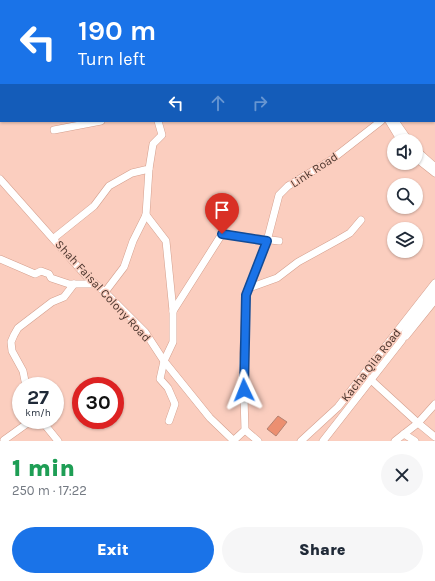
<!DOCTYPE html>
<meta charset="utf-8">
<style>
:root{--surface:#fff;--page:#f6f6f7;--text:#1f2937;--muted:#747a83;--accent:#1a73e8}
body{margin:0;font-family:Karla,sans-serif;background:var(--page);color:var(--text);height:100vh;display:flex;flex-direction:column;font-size:15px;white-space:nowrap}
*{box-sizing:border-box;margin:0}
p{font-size:13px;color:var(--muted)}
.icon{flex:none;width:22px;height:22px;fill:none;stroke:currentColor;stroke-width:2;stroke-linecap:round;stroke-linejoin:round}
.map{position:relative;height:441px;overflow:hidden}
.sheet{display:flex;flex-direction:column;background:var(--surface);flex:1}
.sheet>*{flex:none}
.top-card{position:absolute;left:0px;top:0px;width:435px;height:122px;box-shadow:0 1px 3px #0004;background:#1a73e8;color:#fff;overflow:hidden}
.controls{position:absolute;left:387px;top:134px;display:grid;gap:8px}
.controls a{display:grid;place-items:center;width:36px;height:36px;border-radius:50%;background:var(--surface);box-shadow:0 1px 3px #0004;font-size:20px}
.speed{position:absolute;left:12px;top:377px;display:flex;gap:8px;font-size:20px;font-weight:700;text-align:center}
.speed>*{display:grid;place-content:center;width:52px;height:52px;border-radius:50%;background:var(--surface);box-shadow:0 1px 3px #0004;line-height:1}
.speed small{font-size:10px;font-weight:400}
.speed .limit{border:6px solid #d22;background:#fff;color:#111}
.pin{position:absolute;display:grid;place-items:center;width:34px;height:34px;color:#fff;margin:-41px -17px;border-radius:50% 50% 50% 0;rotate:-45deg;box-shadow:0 0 4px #0007}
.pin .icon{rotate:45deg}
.me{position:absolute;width:44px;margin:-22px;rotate:358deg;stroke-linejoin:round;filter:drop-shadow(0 0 3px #0008)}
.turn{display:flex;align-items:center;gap:14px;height:84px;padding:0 12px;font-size:18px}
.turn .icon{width:52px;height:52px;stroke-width:2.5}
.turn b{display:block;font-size:28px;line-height:34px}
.lanes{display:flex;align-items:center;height:38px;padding:0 12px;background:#0003;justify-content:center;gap:20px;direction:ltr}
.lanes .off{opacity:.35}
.round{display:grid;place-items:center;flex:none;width:42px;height:42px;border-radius:21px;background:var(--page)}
.overview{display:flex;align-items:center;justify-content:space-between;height:68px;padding:0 12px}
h1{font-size:24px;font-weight:800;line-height:30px;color:#1e9e55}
.primary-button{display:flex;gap:8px;margin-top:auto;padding:8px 12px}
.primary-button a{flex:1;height:46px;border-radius:24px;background:var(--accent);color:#fff;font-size:16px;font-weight:800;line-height:46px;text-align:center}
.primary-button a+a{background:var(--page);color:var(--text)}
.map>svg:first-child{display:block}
.building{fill:#ec8f70;stroke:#b48170}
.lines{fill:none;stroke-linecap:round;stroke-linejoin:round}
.minor-casing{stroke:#d49f8d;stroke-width:8}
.major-casing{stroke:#d49f8d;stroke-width:10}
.minor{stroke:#fff;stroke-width:7}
.major{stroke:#fff;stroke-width:9}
.route-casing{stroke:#114b97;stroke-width:10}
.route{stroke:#1a73e8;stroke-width:7}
.labels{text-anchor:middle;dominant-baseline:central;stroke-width:3;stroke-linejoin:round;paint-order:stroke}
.street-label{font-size:12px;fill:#4b352d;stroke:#fbcebf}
</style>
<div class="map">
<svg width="435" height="441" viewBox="0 0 435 441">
<rect width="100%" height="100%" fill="#fbcebf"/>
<polygon class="building" points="278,416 287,422 276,436 267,429"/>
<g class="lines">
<g class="minor-casing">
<g id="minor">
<polyline points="58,0 58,1"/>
<polyline points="120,0 121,1"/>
<polyline points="133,0 134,1"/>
<polyline points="165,0 165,1"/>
<polyline points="191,0 191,1"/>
<polyline points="206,0 206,1"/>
<polyline points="221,0 221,1"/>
<polyline points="253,0 254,1"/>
<polyline points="304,0 304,1"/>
<polyline points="319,0 320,1"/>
<polyline points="349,0 349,1"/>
<polyline points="356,0 356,1"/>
<polyline points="407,0 407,1"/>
<polyline points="238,1 243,0"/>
<polyline points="334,1 336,0"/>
<polyline points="434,16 435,16"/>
<polyline points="0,65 1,65"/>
<polyline points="389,121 401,141"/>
<polyline points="395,121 409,141"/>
<polyline points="54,130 101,121"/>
<polyline points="416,150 435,167"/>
<polyline points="416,158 435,173"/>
<polyline points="0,179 87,277 105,292 145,332 164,361 210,418 234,441"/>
<polyline points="146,215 166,241 173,311 173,342 164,361 160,379 168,388 175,404 169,421"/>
<polyline points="54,238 94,206 109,186 132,173 149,169 153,144 162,135 158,121"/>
<polyline points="0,259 35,274 41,271 49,274 51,278 69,284 95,284"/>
<polyline points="249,288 277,278 298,262 338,240 350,233 361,220"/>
<polyline points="105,292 124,267 133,241 146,215 149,169"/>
<polyline points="173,311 222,234 279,241"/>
<polyline points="406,336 435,300"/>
<polyline points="370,379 418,423 395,441"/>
<polyline points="26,386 23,371 12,351 11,342 14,335 18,328 52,302 64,297 74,284"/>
<polyline points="435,404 418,423 435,437"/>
<polyline points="41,420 58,441"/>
<polyline points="245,430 258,441"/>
<polyline points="404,434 415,441"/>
<polyline points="4,440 32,420"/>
<polyline points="233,441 245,430 243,364 246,295 267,241 279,195 288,186 331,160 381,121"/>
<polyline points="301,441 338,407 435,283"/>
<polyline points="323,441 402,340 408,326 435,292"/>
</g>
</g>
<g class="major-casing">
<g id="major">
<polyline points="5,1 7,0"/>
<polyline points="20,1 22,0"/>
<polyline points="0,11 1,10"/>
</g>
</g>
<use href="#minor" class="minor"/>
<use href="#major" class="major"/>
</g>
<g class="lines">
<g class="route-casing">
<polyline id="route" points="222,234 267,241 246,295 244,390"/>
</g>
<use href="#route" class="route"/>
</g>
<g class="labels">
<g class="street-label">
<text transform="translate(314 170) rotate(-33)">Link Road</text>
<text transform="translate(103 291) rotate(47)">Shah Faisal Colony Road</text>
<text transform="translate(371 365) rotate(-52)">Kacha Qila Road</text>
</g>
</g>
</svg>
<div class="controls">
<a><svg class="icon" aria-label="sound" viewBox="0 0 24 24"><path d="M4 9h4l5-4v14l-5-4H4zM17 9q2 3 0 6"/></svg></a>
<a><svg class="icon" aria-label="search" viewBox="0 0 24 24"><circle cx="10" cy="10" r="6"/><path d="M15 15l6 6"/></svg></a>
<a><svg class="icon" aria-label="layers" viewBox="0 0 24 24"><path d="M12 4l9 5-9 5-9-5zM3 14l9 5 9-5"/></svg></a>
</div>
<div class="speed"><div>27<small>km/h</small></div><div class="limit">30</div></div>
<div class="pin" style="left:222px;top:234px;background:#d93025"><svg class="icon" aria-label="arrive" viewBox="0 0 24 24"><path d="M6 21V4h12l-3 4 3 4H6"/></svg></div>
<svg class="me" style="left:244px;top:390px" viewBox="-20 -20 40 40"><path d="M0-17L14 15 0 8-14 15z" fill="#1a73e8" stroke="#fff" stroke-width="4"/></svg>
<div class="top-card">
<div class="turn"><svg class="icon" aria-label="left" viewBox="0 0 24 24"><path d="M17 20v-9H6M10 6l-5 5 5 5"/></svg><div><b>190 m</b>Turn left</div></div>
<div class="lanes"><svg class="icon" aria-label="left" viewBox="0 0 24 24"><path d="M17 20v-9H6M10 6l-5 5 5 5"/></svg><svg class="icon off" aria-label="ahead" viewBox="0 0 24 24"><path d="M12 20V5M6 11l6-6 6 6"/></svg><svg class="icon off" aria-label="right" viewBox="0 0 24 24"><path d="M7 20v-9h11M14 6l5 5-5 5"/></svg></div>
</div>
</div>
<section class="sheet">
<div class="overview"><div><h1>1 min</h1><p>250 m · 17:22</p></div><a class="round"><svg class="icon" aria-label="close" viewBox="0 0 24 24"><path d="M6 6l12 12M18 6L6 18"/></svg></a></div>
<div class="primary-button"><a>Exit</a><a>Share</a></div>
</section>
